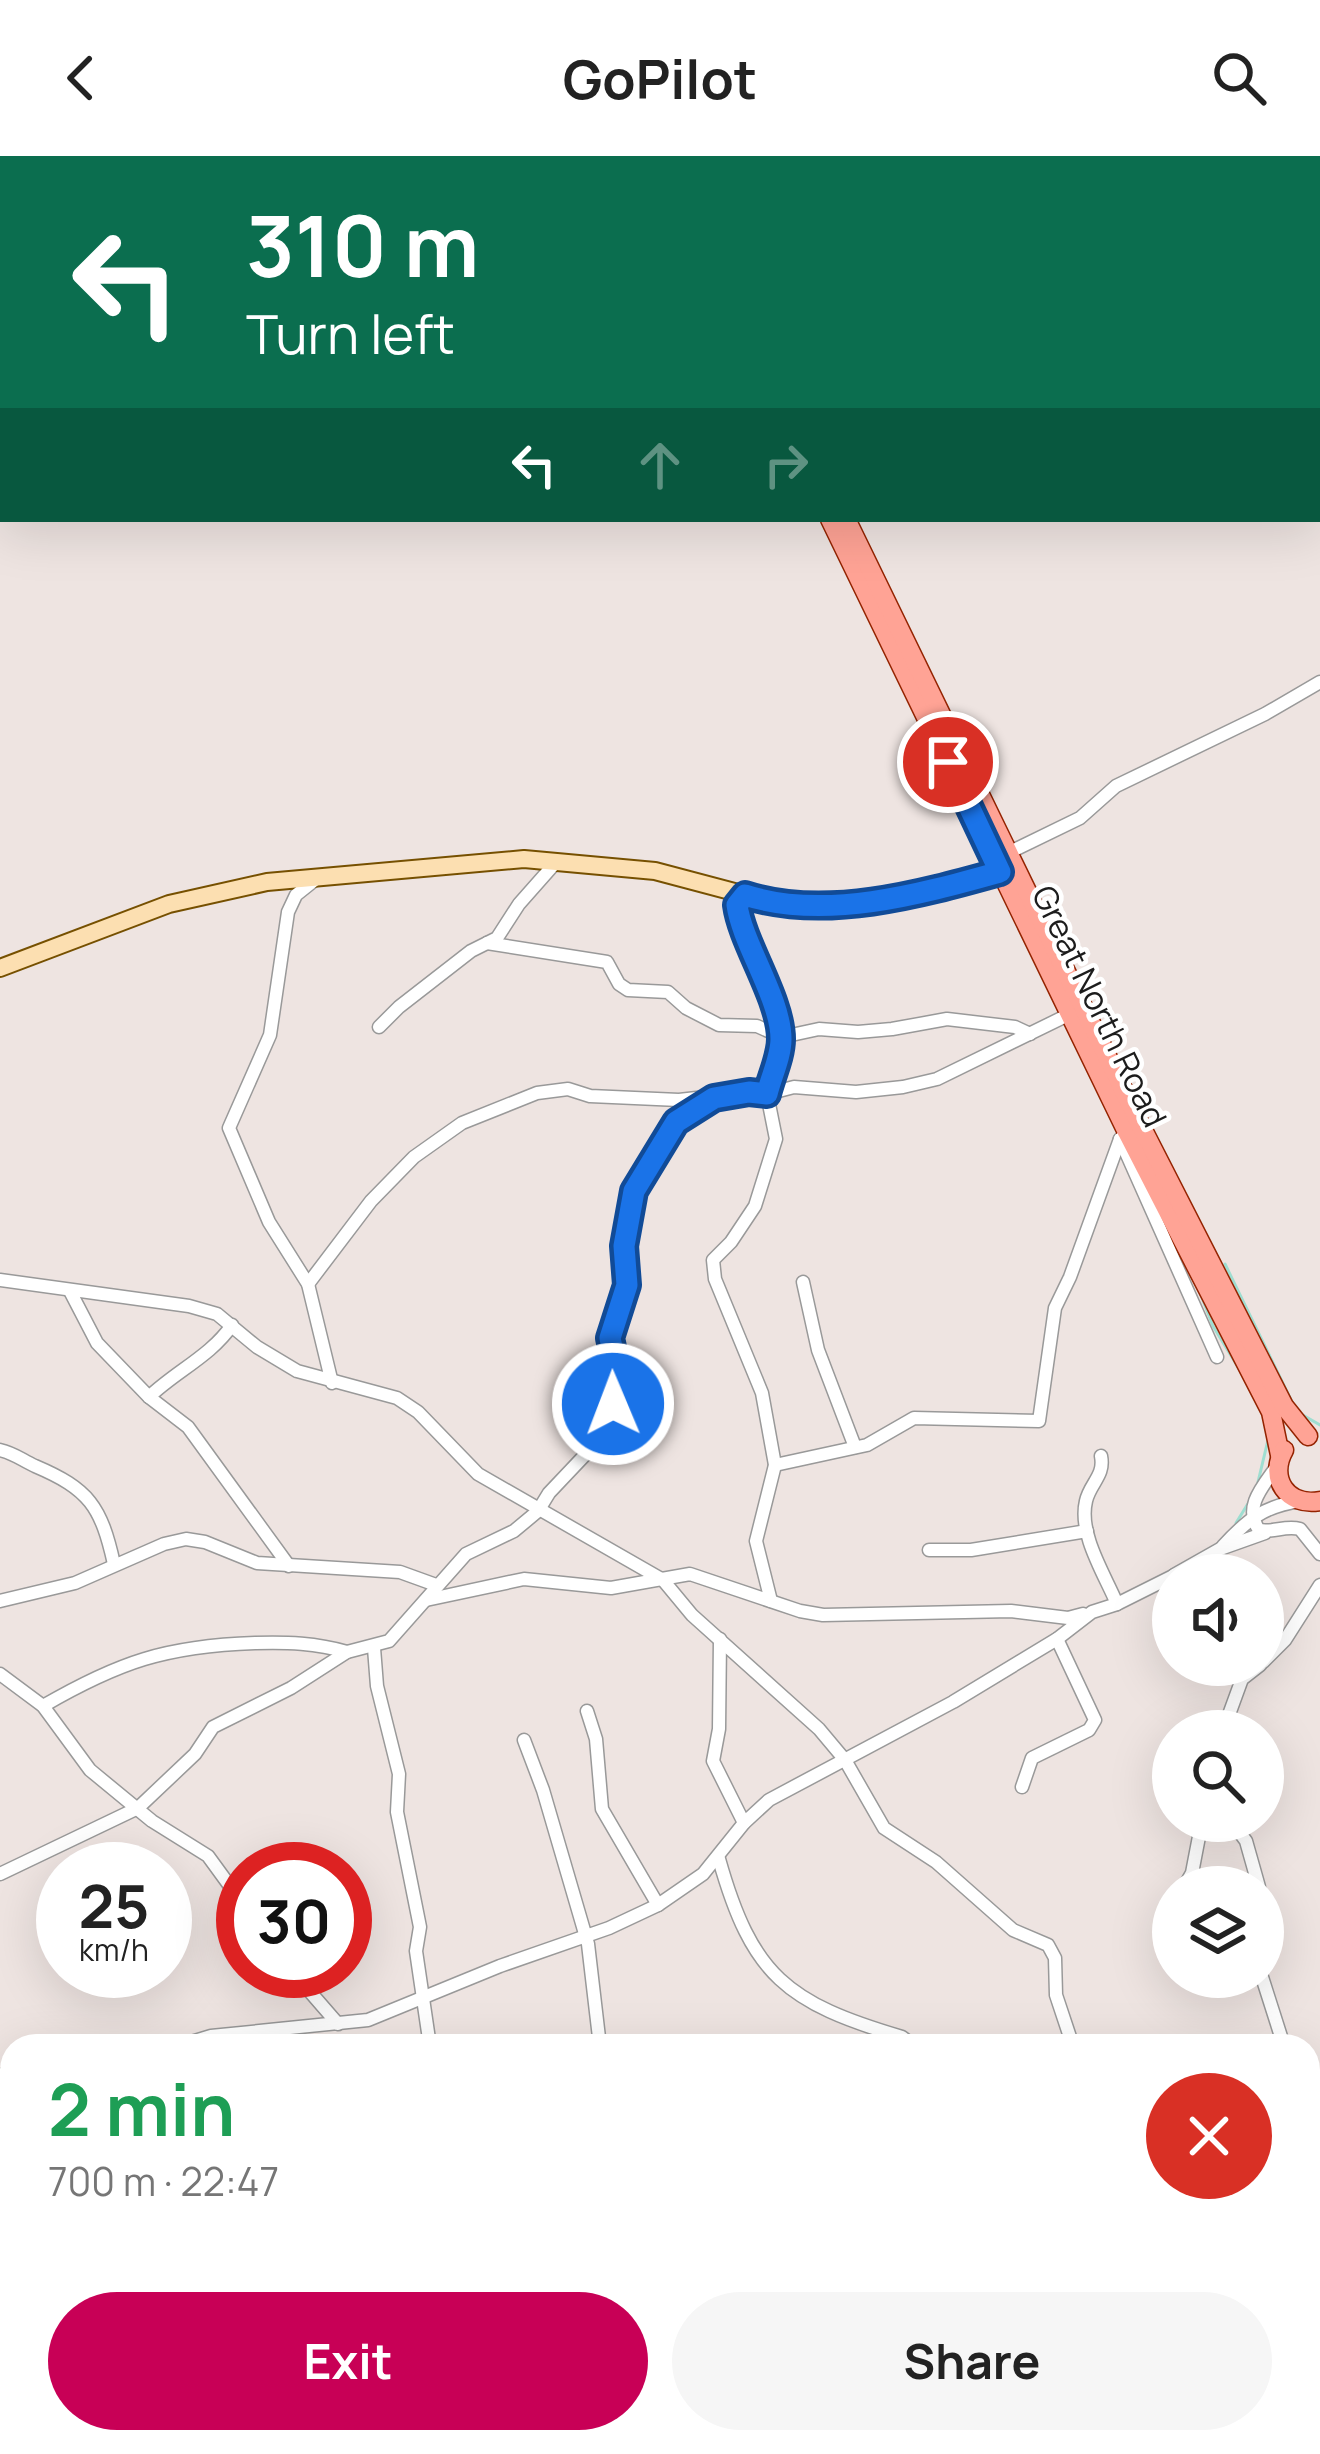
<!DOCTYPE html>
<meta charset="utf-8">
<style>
:root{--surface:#fff;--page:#f6f6f6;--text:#222;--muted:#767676;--accent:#c80056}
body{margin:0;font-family:Manrope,sans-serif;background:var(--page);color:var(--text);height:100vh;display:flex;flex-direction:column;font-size:45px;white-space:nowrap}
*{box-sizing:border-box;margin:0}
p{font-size:39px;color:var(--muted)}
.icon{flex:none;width:66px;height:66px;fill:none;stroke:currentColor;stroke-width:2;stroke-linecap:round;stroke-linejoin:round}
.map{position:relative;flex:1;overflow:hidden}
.side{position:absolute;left:0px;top:1878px;width:1320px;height:420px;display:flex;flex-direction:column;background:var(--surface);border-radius:36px 36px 0 0;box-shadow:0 12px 48px #0002}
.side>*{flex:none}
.top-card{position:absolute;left:0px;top:0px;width:1320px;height:366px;box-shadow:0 12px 48px #0002;background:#0b6e4f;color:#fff;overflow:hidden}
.tools{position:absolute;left:1152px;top:1398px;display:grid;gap:24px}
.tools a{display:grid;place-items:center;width:132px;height:132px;border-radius:50%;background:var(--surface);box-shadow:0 12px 48px #0002;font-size:60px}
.speed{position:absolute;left:36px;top:1686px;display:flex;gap:24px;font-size:60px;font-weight:700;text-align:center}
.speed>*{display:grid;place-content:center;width:156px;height:156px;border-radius:50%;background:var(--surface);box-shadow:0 12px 48px #0002;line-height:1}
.speed small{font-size:30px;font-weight:400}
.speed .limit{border:18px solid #d22;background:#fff;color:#111}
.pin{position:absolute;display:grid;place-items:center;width:102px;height:102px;color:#fff;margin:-51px;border:6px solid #fff;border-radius:50%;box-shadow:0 3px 12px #0007}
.me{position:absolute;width:132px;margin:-66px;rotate:359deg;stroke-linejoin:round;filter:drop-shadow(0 0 9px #0008)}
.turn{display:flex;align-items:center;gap:42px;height:252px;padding:0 48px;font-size:54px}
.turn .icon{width:156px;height:156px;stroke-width:2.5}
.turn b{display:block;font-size:84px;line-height:102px}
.lanes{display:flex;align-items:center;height:114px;padding:0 48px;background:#0003;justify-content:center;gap:60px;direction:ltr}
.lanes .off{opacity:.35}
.round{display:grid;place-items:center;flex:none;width:126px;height:126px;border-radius:63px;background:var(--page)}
.headline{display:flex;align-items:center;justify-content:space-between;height:204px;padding:0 48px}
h1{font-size:72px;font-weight:700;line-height:90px;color:#1e9e55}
.cta{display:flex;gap:24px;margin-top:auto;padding:24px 48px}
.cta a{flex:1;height:138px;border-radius:72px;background:var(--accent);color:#fff;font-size:48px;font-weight:700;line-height:138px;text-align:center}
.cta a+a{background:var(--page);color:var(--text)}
header{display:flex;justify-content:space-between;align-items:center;height:156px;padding:0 48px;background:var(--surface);font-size:54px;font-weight:700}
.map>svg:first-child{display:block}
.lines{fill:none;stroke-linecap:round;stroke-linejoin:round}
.stream{stroke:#9fded1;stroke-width:3}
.street-casing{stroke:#999;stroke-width:15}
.secondary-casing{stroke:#765000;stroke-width:20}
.primary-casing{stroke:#942300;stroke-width:21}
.street{stroke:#fff;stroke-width:12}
.secondary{stroke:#fcdfb1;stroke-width:16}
.primary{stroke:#ffa395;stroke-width:18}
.route-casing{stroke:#114b97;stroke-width:30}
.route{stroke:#1a73e8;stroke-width:21}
.labels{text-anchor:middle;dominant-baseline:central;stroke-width:9;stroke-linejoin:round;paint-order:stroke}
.street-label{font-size:33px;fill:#1c1c1c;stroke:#fff}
</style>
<header><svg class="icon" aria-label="back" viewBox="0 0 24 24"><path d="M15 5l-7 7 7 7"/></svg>GoPilot<svg class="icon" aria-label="search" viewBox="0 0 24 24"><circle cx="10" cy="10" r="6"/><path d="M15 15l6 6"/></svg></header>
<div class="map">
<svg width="1320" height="2298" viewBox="0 0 1320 2298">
<rect width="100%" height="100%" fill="#eee4e1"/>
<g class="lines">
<g class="stream">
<polyline points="1225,1108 1292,1246"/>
<polyline points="1201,1139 1213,1170 1244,1221"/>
<polyline points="1301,1258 1320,1269"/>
<polyline points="1258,1326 1268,1284"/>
<polyline points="1236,1367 1249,1346"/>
</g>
<g class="street-casing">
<g id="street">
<polyline points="1034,3 1034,0"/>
<polyline points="1317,83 1320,83"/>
<polyline points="1008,697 1080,662 1116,630 1265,558 1320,526"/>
<polyline points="316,723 296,739 288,756 270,879 229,972 269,1066 308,1128 332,1227"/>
<polyline points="745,739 737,756 757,797 782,881 767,938 776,983 755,1050 731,1086 713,1104 715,1123 762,1237 775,1309 756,1385 771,1445"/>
<polyline points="487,787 607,806 619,828 628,834 668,836 686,852 719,869 757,870 782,881 819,873 858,876 892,873 947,863 1015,871 1030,878"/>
<polyline points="379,871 399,851 471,795 497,782 519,748 557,705"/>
<polyline points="1120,983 1217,1201"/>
<polyline points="0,1124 189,1150 217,1158 257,1191 297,1215 397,1242 418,1256 478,1318 663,1424 692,1459 819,1573 845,1604 884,1672 936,1706 1013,1774 1048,1789 1055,1802 1056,1839 1073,1890"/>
<polyline points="803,1126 818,1194 855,1291"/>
<polyline points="308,1128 371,1045 414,1001 462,967 537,937 568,933 590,940 679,944 749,936 767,938 794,931 856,936 903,931 937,923 1074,856"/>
<polyline points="70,1135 97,1187 149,1241 188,1271 289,1410"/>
<path d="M149 1241C176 1215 211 1200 232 1169"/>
<path d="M0 1294C14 1297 22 1304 35 1310 89 1333 101 1350 114 1408"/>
<path d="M1101 1300C1105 1320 1090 1327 1086 1345 1078 1378 1105 1419 1117 1448"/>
<polyline points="775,1309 867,1289 914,1262 1039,1265 1055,1152 1070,1121 1120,983 1130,977"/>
<path d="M1277 1310C1263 1330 1243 1351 1259 1374 1274 1377 1285 1369 1300 1373L1320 1398"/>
<path d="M1223 1390C1247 1364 1264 1350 1300 1345"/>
<polyline points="929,1394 971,1394 1087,1375"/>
<polyline points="1174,1419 1220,1393 1265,1377"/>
<polyline points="426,1444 524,1423 611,1432 690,1418 800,1455 823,1459 1011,1455 1068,1462 1083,1458"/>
<polyline points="0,1445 75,1427 164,1388 186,1383 205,1386 257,1407 400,1416 436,1429"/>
<polyline points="720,1483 719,1573 713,1605 744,1667"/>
<polyline points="374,1492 377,1530 399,1618 397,1656 420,1771 416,1795 430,1890"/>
<polyline points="1263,1506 1285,1484 1320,1429"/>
<polyline points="0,1518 43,1550 90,1614 152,1665 208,1700 243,1748"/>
<path d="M43 1550C119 1506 166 1490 255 1487 287 1486 316 1487 347 1496"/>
<polyline points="587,1555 596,1583 602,1653 658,1749"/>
<polyline points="1223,1575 1242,1523 1260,1509"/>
<polyline points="524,1584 543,1634 588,1788 600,1890"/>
<polyline points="1022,1631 1032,1602 1089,1574 1095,1564 1057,1483"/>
<polyline points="1231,1665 1246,1685 1259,1731"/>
<path d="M719 1703C752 1820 787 1847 902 1881L914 1890"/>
<polyline points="0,1718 138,1652 195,1598 213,1571 291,1532 347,1496 389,1485 466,1398 514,1375 538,1355 549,1337 584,1300 613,1248 616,1210 610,1182 627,1129 624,1090 634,1035 676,966 714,942"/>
<polyline points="1184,1731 1192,1717 1202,1665"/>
<polyline points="292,1815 338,1868"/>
<polyline points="1262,1821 1284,1890"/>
<polyline points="178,1890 211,1880 368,1864 500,1810 609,1772 658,1749 703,1718 744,1667 769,1644 953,1546 1057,1483 1092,1456 1117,1448 1173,1420"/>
<polyline points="0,1919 12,1916"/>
<polyline points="1308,2017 1320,2038"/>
<polyline points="0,2117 12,2117"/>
<polyline points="1308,2140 1320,2142"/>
<polyline points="1308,2243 1320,2240"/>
<polyline points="693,2286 708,2298"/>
<polyline points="997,2286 999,2298"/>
<polyline points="926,2298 948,2286"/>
<polyline points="1145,2298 1147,2286"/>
</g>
</g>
<g class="secondary-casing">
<polyline id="secondary" points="0,812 169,748 267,726 524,703 655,715 791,751 839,750 963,726 1014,712"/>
</g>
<g class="primary-casing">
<g id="primary">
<polyline points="655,0 656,3"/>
<polyline points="670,0 671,3"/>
<polyline points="830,363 1127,976 1271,1256 1280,1299"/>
<polyline points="846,363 1141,970 1284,1250 1308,1280"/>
<path d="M1284 1294C1268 1322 1287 1351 1320 1345"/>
</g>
</g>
<use href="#street" class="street"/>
<use href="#secondary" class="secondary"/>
<use href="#primary" class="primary"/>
</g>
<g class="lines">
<g class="route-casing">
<path id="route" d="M613 1248 616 1210 610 1182 627 1129 624 1090 634 1035 676 966 714 942 749 936 767 938C771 921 781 901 781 883 781 843 742 787 737 749L745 739C825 765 921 738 1000 716L948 606"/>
</g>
<use href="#route" class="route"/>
</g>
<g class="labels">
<g class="street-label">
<text transform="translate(1100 850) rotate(64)">Great North Road</text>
</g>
</g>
</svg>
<div class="tools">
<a><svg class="icon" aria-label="sound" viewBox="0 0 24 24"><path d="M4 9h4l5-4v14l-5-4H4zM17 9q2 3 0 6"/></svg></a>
<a><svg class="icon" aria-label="search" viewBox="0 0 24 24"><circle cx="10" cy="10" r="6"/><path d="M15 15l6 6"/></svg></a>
<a><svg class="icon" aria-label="layers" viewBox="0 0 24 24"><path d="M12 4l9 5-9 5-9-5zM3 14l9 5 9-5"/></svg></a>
</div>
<div class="speed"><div>25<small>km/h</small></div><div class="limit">30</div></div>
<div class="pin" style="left:948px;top:606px;background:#d93025"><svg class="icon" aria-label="arrive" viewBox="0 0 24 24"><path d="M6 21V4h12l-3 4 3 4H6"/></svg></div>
<svg class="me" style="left:613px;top:1248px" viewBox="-20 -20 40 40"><circle r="17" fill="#1a73e8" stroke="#fff" stroke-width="3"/><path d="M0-11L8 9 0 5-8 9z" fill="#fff"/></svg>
<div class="top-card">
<div class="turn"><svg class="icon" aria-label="left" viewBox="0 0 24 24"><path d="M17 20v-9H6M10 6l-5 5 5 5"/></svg><div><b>310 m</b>Turn left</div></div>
<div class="lanes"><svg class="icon" aria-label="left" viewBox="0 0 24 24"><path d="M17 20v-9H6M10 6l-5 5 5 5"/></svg><svg class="icon off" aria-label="ahead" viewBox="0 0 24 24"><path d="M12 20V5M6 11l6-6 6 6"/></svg><svg class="icon off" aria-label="right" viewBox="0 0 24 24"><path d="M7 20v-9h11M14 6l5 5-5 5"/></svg></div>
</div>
<section class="side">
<div class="headline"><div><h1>2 min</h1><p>700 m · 22:47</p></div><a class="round" style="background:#d93025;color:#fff"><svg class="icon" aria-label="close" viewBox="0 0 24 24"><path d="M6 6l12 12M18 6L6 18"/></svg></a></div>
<div class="cta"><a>Exit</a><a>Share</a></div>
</section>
</div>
